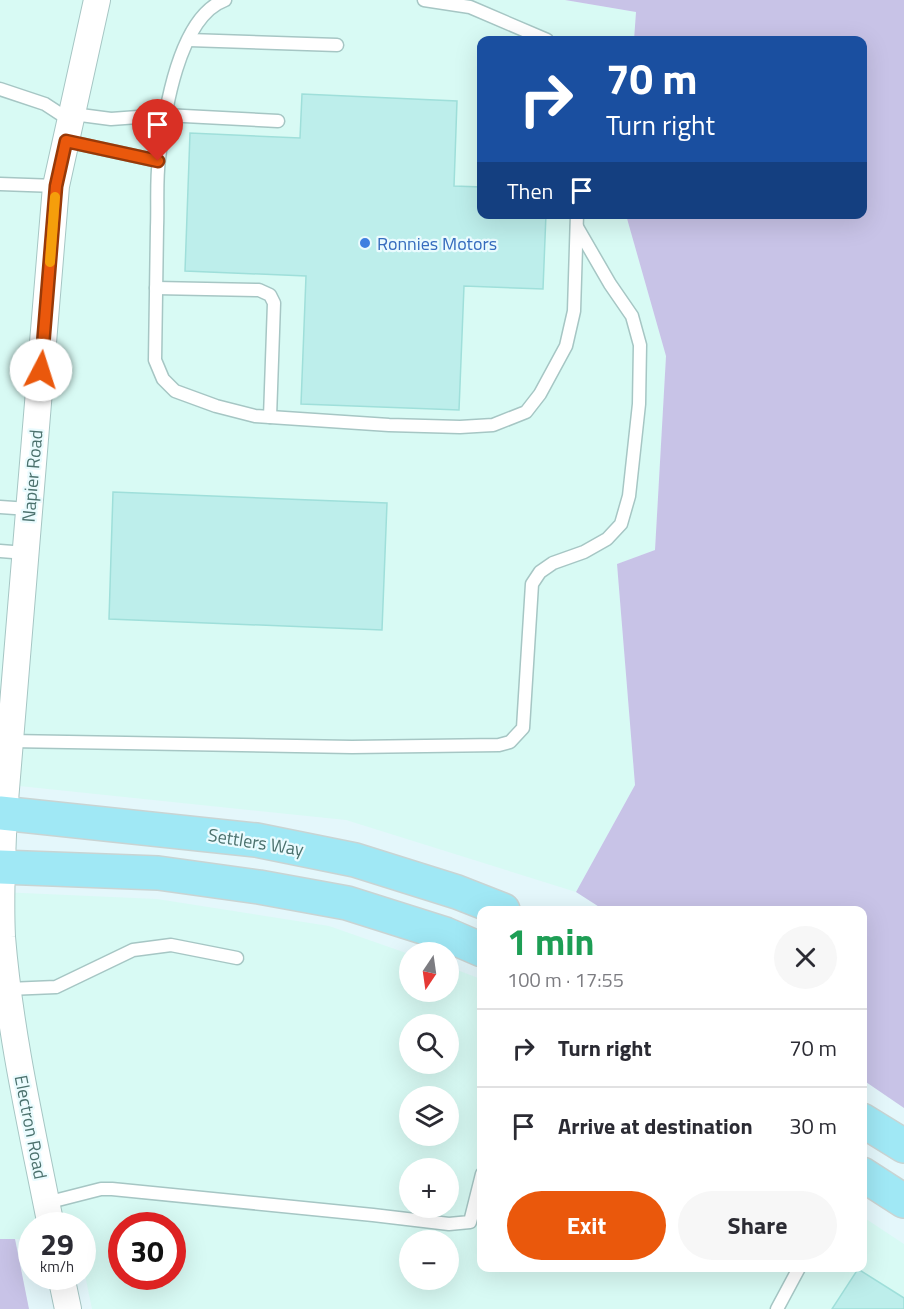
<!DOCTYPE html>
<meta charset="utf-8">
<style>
:root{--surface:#fff;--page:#f7f7f7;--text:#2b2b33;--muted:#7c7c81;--line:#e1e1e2;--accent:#ea580c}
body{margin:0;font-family:"Titillium Web",sans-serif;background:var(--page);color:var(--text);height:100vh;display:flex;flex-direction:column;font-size:22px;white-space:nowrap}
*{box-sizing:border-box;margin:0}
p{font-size:20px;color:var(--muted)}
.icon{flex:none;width:33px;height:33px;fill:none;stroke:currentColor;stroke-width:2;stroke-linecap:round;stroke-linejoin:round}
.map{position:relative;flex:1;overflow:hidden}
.drawer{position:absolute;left:477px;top:906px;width:390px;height:366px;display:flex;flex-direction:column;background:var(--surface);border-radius:12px;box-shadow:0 6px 24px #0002}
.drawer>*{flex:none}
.top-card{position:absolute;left:477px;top:36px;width:390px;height:183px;border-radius:12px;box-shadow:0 6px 24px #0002;background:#1a4fa0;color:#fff;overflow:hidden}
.needle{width:39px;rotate:193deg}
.tools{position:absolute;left:399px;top:942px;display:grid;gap:12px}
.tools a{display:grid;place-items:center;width:60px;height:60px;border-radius:50%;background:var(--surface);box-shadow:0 6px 24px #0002;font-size:30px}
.speed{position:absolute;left:18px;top:1212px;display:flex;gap:12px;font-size:30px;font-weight:700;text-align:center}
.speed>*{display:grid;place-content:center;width:78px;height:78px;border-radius:50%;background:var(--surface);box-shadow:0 6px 24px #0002;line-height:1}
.speed small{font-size:15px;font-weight:400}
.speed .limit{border:9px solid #d22;background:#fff;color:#111}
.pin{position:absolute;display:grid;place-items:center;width:51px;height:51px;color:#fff;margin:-62px -26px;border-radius:50% 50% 50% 0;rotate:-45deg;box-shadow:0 0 6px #0007}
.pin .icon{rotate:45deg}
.me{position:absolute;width:66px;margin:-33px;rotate:5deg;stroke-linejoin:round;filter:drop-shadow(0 0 4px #0008)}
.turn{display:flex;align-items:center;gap:21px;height:126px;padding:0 30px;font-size:27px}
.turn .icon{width:78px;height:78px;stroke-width:2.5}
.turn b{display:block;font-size:42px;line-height:51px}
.then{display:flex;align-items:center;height:57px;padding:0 30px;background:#0003;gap:12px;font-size:22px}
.round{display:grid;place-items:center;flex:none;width:63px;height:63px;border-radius:32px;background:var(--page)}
.headline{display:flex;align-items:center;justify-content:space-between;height:102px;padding:0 30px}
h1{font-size:36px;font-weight:700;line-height:45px;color:#1e9e55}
.button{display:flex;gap:12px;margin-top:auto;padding:12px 30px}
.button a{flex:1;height:69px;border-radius:36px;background:var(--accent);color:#fff;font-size:24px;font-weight:700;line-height:69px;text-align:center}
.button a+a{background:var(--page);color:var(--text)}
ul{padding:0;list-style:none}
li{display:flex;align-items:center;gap:18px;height:78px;padding:0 30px;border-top:2px solid var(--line)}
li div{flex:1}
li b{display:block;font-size:22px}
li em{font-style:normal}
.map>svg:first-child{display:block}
.commercial{fill:#d8faf4;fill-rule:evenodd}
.green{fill:#c8c3e7}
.building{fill:#bdeeeb;stroke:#9fdfda;stroke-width:1.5}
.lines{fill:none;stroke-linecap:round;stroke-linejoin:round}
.service-casing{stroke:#a6c6c4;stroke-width:15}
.minor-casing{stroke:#a6c6c4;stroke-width:28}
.primary-casing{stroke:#c9d4d3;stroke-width:36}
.service{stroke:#fff;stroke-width:12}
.minor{stroke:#fff;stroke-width:26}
.primary{stroke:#a0e8f5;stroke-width:33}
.route-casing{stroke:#983908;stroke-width:15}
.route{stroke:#ea580c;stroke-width:10}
.slow{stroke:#f59e0b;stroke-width:10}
.shop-dot{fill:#3f7fe0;stroke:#eafbfe;stroke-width:2}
.labels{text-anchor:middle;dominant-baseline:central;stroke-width:4.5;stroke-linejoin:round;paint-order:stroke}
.shop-label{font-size:18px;fill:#366cbe;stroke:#eafbfe;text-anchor:start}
.street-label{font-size:18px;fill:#4b716d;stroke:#eafbfe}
</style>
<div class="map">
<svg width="904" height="1309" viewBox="0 0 904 1309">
<rect width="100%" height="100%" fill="#e4f7fb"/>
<g class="commercial">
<polygon points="0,0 565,0 636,12 634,40 482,40 482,214 626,215 666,356 655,550 617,564 635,785 576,892 346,820 0,784"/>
<path d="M0 892 157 899 329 926 409 954 410 992H448L449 967 481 979 482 1268H862L863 1217 904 1244V1309H92L83 1265 82 1226H32L31 1239H0ZM410 1024H448V1064H410ZM410 1096H448V1136H410ZM410 1168H448V1208H410ZM122 1226H172V1276H122ZM410 1240H448V1280H410Z"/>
</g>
<g class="green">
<polygon points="565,0 904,0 904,1108 863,1080 862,910 604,910 576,892 635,785 617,564 655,550 666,356 626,215 862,214 862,40 634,40 636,12"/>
<polygon points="0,1239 15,1239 29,1309 0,1309"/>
</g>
<g class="building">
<polygon points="302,94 457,101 454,186 482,187 482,214 546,214 543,289 464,286 459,410 301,404 306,276 185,271 190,133 300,138"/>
<polygon points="113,492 387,503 382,630 109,619"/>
<polygon points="858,1269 904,1298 904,1309 832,1309"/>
</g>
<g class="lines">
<g class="service-casing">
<g id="service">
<path d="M225 0C178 17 164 115 159 159 156 181 158 205 157 227 156 272 156 316 155 360L163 379 175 391 216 406 255 416 389 425 460 427 493 425 526 412 540 394 566 346 574 311 577 214"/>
<polyline points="424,0 470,7 547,40"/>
<polyline points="189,40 337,45"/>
<polyline points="0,89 45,104 71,121"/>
<polyline points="73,114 111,119 165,115 278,121"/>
<polyline points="66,141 158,161"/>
<polyline points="0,184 56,186"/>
<polyline points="156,288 259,290 270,295 274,303 270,417"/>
<polyline points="0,507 29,509"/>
<polyline points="0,551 26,553"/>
<polyline points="10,741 352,747 499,745 510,742 523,728 532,584 540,572 553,563 584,552 607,539 621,524 629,496 639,404 640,345 632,316 610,284 577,227"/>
<polyline points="8,989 56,987 133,950 171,945 237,958"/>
<polyline points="46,1203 101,1189 112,1189 373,1215 449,1224 470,1222 482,1174"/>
<polyline points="777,1309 799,1268"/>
</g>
</g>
<g class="minor-casing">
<g id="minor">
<path d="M51 1226C32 1130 10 1034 2 937 0 896 2 854 4 813L56 186 97 0"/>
<polyline points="61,1276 68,1309"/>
</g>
</g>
<g class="primary-casing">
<g id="primary">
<polyline points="0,813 256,840 355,860 457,892 503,910"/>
<polyline points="0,867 158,873 259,887 347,903 445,934 482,950"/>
<polyline points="862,1120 904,1146"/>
<polyline points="862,1174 904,1201"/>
</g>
</g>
<use href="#service" class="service"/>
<use href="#minor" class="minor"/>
<use href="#primary" class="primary"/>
</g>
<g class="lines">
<g class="route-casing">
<polyline id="route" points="41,370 56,186 66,141 158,161"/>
</g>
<use href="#route" class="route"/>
<polyline class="slow" points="50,262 55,197"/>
</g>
<circle class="shop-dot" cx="365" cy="243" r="6"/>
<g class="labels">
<g class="shop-label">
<text x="377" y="243">Ronnies Motors</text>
</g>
<g class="street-label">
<text transform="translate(32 476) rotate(-85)">Napier Road</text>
<text transform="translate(256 842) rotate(9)">Settlers Way</text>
<text transform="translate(31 1127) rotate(79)">Electron Road</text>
</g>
</g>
</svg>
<div class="tools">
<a><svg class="needle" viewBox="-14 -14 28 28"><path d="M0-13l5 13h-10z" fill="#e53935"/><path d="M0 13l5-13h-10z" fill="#7c7c81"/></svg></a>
<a><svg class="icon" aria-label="search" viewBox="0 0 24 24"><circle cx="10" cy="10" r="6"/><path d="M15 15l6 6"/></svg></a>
<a><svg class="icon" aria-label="layers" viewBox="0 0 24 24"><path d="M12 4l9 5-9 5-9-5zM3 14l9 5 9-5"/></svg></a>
<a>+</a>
<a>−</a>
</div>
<div class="speed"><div>29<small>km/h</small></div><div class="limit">30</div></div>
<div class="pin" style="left:158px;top:161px;background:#d93025"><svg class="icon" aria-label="arrive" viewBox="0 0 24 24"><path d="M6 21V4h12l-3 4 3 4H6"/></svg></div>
<svg class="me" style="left:41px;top:370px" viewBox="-20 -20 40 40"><circle r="19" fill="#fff"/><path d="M0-13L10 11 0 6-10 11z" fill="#ea580c"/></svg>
<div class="top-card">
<div class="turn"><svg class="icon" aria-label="right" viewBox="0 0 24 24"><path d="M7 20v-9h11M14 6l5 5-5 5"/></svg><div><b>70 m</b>Turn right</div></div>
<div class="then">Then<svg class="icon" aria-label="arrive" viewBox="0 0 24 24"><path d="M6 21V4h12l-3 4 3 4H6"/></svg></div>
</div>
<section class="drawer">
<div class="headline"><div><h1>1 min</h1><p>100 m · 17:55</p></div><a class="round"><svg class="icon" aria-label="close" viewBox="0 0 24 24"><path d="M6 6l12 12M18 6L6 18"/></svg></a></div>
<ul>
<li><svg class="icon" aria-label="right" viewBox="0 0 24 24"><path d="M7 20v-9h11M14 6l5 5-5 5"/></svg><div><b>Turn right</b></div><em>70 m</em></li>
<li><svg class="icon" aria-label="arrive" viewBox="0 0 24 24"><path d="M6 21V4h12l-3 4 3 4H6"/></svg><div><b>Arrive at destination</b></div><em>30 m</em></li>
</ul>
<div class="button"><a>Exit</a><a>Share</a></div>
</section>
</div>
